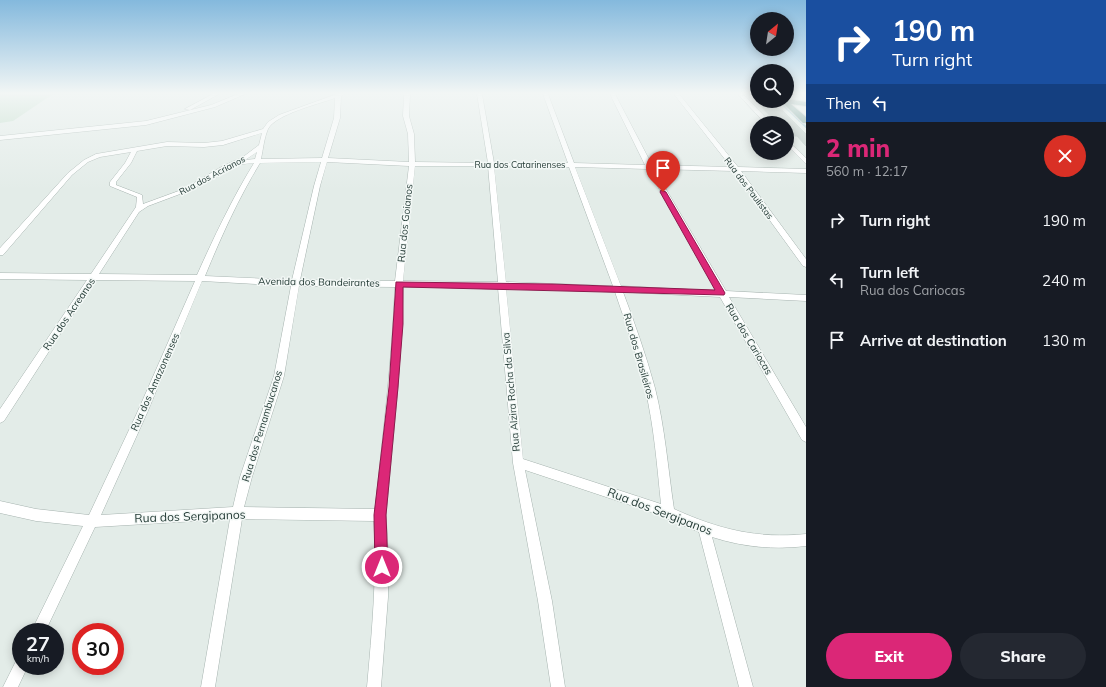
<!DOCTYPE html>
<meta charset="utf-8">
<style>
:root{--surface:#171b24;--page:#242831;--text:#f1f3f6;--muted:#9ea1a6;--accent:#db2777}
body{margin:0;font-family:Mulish,sans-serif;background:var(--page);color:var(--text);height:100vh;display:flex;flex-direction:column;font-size:15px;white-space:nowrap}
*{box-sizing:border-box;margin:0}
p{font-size:13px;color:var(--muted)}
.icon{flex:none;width:22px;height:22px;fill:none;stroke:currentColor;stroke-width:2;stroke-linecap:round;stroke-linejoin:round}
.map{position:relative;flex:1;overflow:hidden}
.details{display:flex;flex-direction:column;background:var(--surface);width:300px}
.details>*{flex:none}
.top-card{background:#1a4fa0;color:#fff;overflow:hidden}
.needle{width:26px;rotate:30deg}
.buttons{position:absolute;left:750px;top:12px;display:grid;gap:8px}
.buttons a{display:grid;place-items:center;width:44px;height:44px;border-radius:50%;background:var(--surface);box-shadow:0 2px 10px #0003;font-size:20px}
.speed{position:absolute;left:12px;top:623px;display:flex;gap:8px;font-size:20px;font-weight:700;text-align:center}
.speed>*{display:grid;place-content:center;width:52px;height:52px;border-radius:50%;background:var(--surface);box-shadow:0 2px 10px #0003;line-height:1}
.speed small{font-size:10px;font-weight:400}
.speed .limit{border:6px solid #d22;background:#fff;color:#111}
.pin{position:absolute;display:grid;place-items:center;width:34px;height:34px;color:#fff;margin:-41px -17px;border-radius:50% 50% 50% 0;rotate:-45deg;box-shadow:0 0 4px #0007}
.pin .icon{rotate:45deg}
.me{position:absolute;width:44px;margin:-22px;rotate:0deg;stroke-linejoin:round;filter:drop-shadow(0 0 3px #0008)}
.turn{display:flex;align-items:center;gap:14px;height:84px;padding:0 20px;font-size:18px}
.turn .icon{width:52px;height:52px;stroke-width:2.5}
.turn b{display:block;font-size:28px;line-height:34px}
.then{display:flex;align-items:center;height:38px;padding:0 20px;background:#0003;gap:8px;font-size:15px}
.round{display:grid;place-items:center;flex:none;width:42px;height:42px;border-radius:21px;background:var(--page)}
.head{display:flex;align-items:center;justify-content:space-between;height:68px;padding:0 20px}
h1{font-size:24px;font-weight:800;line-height:30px;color:var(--accent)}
.button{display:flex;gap:8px;margin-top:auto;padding:8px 20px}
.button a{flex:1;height:46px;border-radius:24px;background:var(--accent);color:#fff;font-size:16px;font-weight:800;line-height:46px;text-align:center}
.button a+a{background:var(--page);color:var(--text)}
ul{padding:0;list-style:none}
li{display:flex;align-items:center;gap:12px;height:60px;padding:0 20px}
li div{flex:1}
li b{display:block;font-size:15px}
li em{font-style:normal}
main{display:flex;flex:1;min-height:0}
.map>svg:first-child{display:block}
.green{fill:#bddbc6}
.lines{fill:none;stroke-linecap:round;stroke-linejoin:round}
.stream{stroke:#8fc1cd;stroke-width:2}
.building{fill:#b8c6c1;stroke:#b6c5bf}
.minor-casing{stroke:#a6b3af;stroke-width:1}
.trunk-casing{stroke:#c2c8c7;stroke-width:2}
.minor{fill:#fff;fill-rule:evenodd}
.trunk{fill:#4e8278;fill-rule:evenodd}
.route{fill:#db2777;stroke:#8e194d}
.labels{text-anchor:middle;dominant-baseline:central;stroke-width:3;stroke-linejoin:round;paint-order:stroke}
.far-street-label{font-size:9px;fill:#243b36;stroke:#f3f8f6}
.street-label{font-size:10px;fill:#243b36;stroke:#f3f8f6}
.near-street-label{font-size:12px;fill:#243b36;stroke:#f3f8f6}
</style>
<main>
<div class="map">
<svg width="806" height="687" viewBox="0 0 806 687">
<rect width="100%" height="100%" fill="#e3ece8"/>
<polygon class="green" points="0,94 53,94 13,121 0,123"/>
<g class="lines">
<polyline class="stream" points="779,101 806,127"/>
</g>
<polygon class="building" points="756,101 771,101 780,110 782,110 806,134 806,146 797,136 789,136 787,134 787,123 777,123"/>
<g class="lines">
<g class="minor-casing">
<g id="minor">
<polygon points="213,94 219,94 190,110 185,109"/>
<polygon points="238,94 245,94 215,107 146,125 0,140 0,136 146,121 211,105"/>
<path d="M337 94H344L341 96 340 118 328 158 409 162 408 134 403 116 404 94H410L409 116 414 134 415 162 488 163 477 94H482L494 163H568L543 94H548L574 163 645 165 610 94H615L652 165 731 167 674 94H679L738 167 806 169V173L741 171 806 259V267L803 266 734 171 654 169 726 291 806 295V301L729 297 806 427V442L802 440 720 297 623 292C635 324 646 355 655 388 665 428 668 469 674 509 718 529 757 539 806 534V546C774 550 743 547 712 537L753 687H739L699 532 654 513 525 470 552 601 565 687H551L538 601 513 463 498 288 403 287 402 324 398 387 386 515 388 552V597L381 687H367C372 631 377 577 374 521L242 519 215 687H201L230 519 95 527 45 632H31L83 526 36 521 0 513V501L36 509 89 515 137 413 195 281 95 280 4 421 0 423V409L87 280 0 279V273L91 274 136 207 137 197 110 186V182L125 163 131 152 100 157 88 162 72 175 3 255H0V248L68 173 84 160 96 154 167 142 204 143 222 141 263 129 268 122 279 115ZM335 98 334 118 322 158 261 159C263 150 264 138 268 129 276 114 319 104 335 98ZM262 133 259 145 243 157 223 166 184 189 143 204 142 195 116 185V182L131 163 137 151 167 146 204 147 223 145ZM257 152 255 159 245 160ZM321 162 314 186 292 280 205 276C221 237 238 199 260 163ZM327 162 409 166 395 281 300 280 320 186ZM254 163C232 199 214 237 197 275L99 274 139 212 148 206 188 191 235 165ZM415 166H488L498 282 403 281ZM494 166 569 167 613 286 506 282ZM575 167 648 169 717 291 621 286ZM202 281 291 286 274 376 240 477 233 507 101 515 147 413ZM299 286 395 287C392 361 383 435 375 509L244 507 252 477 284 376ZM506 288 615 292C626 324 637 355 645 388 654 426 657 465 661 504L523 459Z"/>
<polygon points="738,94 743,94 771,123 765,123"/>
<polygon points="787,140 806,158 806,164 787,145"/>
<polygon points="21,659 21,666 28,666 18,687 3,687 16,661"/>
</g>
</g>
<g class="trunk-casing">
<polygon id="trunk" points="787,99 806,102 806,106 791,104 806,117 806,123 803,123 781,101 787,101"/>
</g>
<use href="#minor" class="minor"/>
<use href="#trunk" class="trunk"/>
</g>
<linearGradient id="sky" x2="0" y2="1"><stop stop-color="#84b9dd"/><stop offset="0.49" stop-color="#f2f6f5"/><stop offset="1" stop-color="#f2f6f5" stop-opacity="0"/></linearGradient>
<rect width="806" height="190" fill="url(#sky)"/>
<polygon class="route" points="661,190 666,192 725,293 724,295 403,287 403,324 398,387 386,515 388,567 386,572 382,574 377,572 375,567 374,515 389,387 396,282 552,284 715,290 660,192"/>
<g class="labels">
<g class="far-street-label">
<text x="520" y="164">Rua dos Catarinenses</text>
<text transform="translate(212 175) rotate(-28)">Rua dos Acrianos</text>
<text transform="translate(749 188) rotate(53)">Rua dos Paulistas</text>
</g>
<g class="street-label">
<text transform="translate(405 223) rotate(-84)">Rua dos Goianos</text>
<text transform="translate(319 282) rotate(1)">Avenida dos Bandeirantes</text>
<text transform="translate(69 314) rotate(-56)">Rua dos Acreanos</text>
<text transform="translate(749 339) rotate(59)">Rua dos Cariocas</text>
<text transform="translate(639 356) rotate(74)">Rua dos Brasileiros</text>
<text transform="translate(155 382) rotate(-66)">Rua dos Amazonenses</text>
<text transform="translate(511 392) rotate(-95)">Rua Alzira Rocha da Silva</text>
<text transform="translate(262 426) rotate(-73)">Rua dos Pernambucanos</text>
</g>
<g class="near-street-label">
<text transform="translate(660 511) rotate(21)">Rua dos Sergipanos</text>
<text transform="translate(190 516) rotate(-2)">Rua dos Sergipanos</text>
</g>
</g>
</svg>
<div class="buttons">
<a><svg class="needle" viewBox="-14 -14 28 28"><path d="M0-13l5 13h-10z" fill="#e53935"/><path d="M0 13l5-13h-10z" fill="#9ea1a6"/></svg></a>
<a><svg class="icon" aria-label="search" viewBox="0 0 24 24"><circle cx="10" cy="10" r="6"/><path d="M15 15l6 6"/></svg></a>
<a><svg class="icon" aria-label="layers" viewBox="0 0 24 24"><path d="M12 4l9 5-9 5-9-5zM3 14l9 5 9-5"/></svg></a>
</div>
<div class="speed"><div>27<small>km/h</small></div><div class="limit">30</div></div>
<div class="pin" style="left:663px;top:192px;background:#d93025"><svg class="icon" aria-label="arrive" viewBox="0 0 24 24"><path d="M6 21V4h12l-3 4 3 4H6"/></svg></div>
<svg class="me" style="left:382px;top:567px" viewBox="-20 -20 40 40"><circle r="17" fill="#db2777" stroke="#fff" stroke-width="3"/><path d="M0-11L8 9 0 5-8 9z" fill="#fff"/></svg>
</div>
<section class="details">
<div class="top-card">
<div class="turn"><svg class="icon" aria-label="right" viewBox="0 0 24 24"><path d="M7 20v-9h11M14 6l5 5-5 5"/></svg><div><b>190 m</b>Turn right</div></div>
<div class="then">Then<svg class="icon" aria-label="left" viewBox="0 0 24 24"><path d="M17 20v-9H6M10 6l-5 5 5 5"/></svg></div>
</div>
<div class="head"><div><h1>2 min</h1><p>560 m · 12:17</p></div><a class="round" style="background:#d93025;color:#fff"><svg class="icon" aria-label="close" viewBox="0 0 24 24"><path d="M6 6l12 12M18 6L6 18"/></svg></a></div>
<ul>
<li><svg class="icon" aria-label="right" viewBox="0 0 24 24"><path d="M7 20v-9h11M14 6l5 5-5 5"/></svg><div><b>Turn right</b></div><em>190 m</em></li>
<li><svg class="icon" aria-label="left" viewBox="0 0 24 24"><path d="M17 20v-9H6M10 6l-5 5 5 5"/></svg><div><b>Turn left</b><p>Rua dos Cariocas</p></div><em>240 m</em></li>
<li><svg class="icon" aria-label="arrive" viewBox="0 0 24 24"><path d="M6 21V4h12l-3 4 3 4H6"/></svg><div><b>Arrive at destination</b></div><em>130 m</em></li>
</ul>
<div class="button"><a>Exit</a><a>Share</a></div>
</section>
</main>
